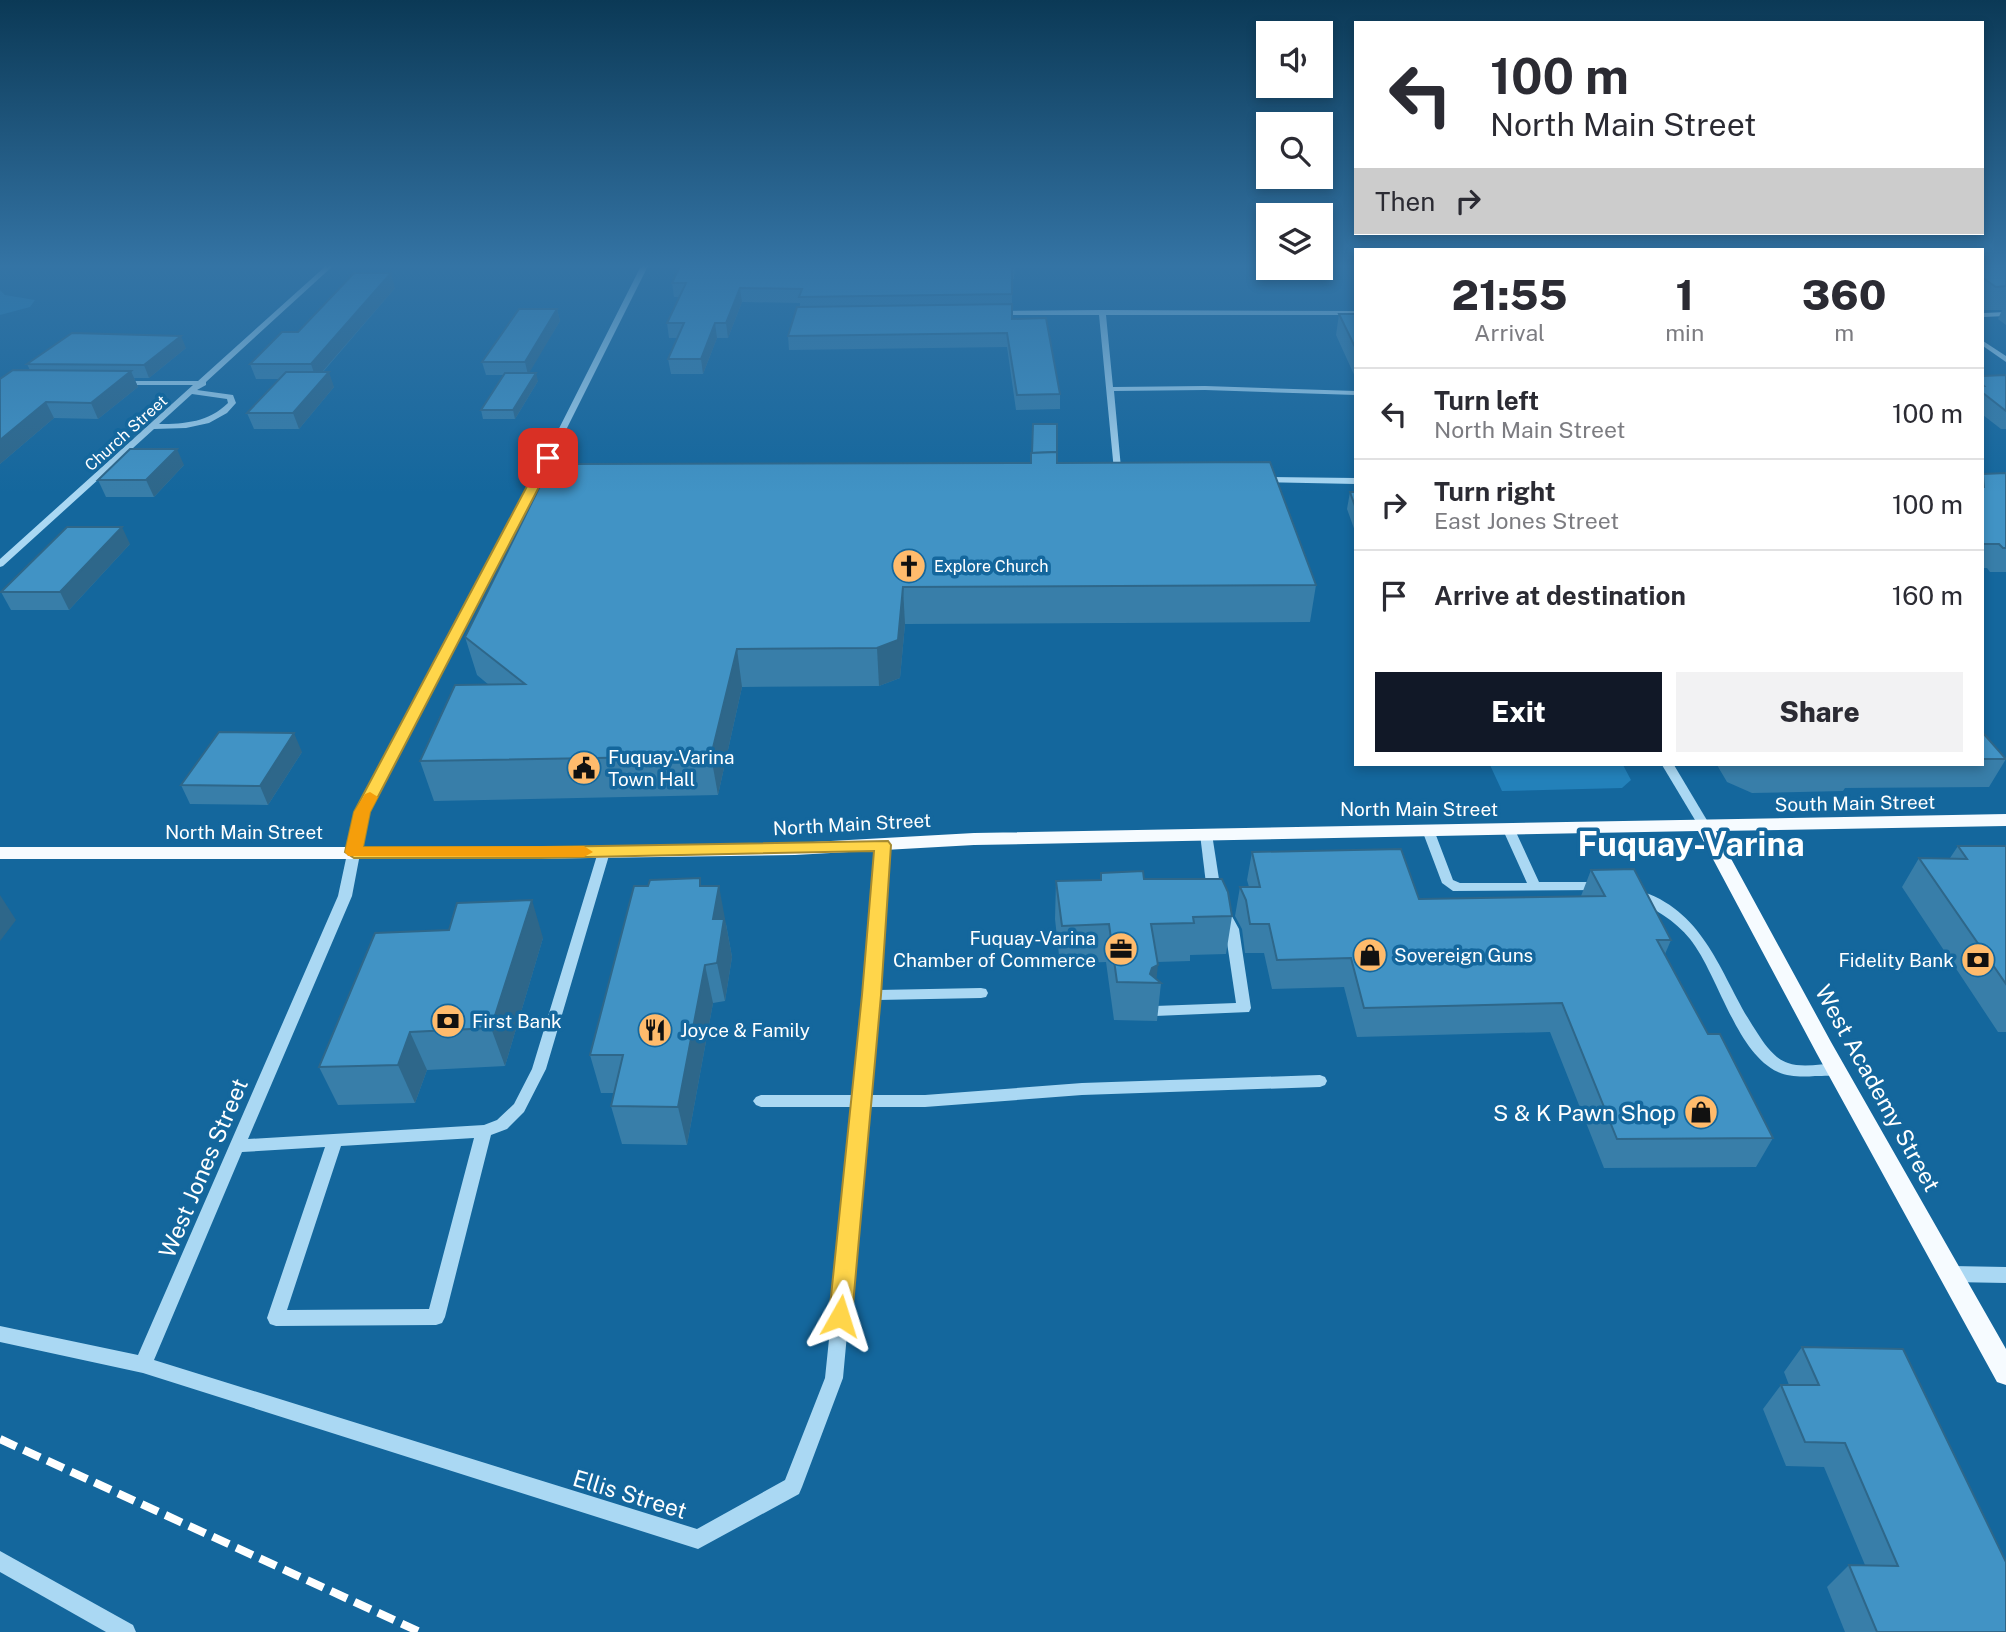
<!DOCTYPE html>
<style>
:root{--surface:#fff;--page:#f2f2f3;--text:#2b2b33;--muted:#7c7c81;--line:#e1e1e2;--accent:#111827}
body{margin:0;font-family:"Public Sans",sans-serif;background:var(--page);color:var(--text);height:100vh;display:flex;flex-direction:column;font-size:26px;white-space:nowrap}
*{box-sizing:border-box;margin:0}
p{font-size:23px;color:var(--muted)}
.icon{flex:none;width:38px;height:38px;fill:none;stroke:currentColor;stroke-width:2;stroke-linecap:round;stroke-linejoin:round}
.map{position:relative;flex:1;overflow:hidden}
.side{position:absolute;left:1354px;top:248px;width:630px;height:518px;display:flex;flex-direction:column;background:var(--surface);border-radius:0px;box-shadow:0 4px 10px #0003}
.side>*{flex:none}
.top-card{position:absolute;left:1354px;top:21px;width:630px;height:214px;border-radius:0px;box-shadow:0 4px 10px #0003;background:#fff;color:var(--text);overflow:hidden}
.fabs{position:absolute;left:1256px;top:21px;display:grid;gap:14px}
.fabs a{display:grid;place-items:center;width:77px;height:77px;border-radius:0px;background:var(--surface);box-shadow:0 4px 10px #0003;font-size:35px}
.pin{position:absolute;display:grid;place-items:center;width:60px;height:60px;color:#fff;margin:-30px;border-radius:14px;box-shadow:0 4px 10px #0006}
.me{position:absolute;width:77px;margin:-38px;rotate:6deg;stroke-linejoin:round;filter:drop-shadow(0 0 5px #0008)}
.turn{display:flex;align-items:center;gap:24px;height:147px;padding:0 21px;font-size:32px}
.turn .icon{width:91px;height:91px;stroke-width:2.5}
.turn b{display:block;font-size:49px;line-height:60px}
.then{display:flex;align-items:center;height:66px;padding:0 21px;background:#0003;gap:14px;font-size:26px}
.eta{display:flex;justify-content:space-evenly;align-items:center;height:119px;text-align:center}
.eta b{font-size:42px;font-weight:800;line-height:49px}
.primary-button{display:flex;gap:14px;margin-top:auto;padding:14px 21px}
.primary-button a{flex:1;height:80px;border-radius:0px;background:var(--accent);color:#fff;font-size:28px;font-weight:800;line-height:80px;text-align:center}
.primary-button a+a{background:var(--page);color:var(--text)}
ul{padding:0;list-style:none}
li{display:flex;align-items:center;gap:21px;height:91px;padding:0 21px;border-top:2px solid var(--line)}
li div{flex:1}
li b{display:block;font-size:26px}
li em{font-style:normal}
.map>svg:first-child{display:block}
.green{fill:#2381ba}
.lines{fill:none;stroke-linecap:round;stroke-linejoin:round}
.minor{fill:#aad8f3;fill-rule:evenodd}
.major{fill:#f6fbff;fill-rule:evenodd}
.rail{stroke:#fff;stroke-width:8;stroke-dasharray:18 8;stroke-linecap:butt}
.wall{fill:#387ea9}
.shaded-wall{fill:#2e678a}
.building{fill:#4193c5;stroke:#2e678a;stroke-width:2}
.route{fill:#ffd54a;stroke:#a68a30;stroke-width:2}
.slow{fill:#f59e0b}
.labels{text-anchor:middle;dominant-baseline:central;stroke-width:7;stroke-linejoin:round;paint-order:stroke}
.far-street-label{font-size:16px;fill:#fff;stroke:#14679d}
.far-poi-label{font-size:16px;fill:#fff;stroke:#14679d;text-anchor:start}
.poi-label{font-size:19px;fill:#fff;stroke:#14679d;text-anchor:start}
.street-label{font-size:19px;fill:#fff;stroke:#14679d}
.near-street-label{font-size:23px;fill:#fff;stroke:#14679d}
.near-poi-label{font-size:23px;fill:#fff;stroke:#14679d;text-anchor:end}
.town-label{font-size:33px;font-weight:bold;fill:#fff;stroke:#14679d}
</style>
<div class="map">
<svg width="2006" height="1632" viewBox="0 0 2006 1632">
<rect width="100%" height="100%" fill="#14679d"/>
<g class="green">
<polygon points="0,290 5,295 35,300 30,307 0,315"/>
<polygon points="1490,765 1623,765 1631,780 1622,788 1502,791"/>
</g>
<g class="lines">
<g class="minor">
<path d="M328 264H335L206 382V385L197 390 233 395 236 403 227 413 209 423 186 428 154 429 3 566 0 567V559L193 385H116V381H198ZM192 394 227 399 228 403C209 422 185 424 159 424Z"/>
<path d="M642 264H649L540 482 368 812 352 896 248 1139 484 1125 497 1120 514 1104 532 1069 598 852 604 848 608 849 610 852 546 1069 524 1112 507 1129 491 1135 445 1317 442 1323 436 1325 276 1326 270 1324 267 1318 325 1147 242 1152 154 1360 697 1529 785 1480 825 1378 853 1107H761L756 1105 753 1101 756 1097 761 1095H854L877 845 883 841 889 845 878 990 981 988 986 989 988 993 986 997 981 998 878 1000 869 1095H925L1082 1083 1320 1075 1325 1077 1327 1081 1325 1085 1320 1087 1082 1095 925 1107H868L843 1378 802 1487 799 1494 698 1549 143 1373 0 1342V1326L138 1355 338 896 356 812 532 482ZM474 1138 429 1309 287 1310 341 1146Z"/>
<polygon points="1102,310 1356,311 1356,315 1106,315 1113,387 1205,386 1356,391 1356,395 1205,390 1114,391 1122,479 1115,481 1099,315 997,315 993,313 997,311"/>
<polygon points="2006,312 2006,316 1983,317 1983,313"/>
<polygon points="1983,341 2006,356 2006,362 1983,346"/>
<polygon points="1262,477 1356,478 1356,484 1259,482 1258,480"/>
<polygon points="1662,765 1674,765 1711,827 1709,830 1701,830"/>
<polygon points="1428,826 1434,830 1453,880 1460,883 1527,883 1503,830 1509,826 1515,830 1539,882 1600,882 1606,886 1600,890 1453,891 1442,883 1422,830"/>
<polygon points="1206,830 1212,834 1221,892 1219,895 1209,895 1207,892 1200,834"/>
<path d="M1638 890C1709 912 1721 980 1758 1034 1765 1045 1775 1059 1788 1063 1802 1068 1821 1064 1836 1063L1841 1065 1843 1069 1841 1073C1833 1076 1824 1076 1815 1076 1803 1077 1789 1077 1778 1072 1736 1053 1718 974 1690 939 1675 920 1654 909 1633 898L1631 895 1633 892Z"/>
<polygon points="1223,907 1228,909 1239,929 1251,1008 1249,1012 1155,1016 1150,1015 1148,1011 1150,1007 1155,1006 1236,1003 1225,929 1216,912 1218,909"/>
<polygon points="1952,1266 2006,1267 2006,1283 1952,1282 1946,1279 1944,1274 1946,1269"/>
<polygon points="0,1551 133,1625 136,1632 106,1632 0,1572"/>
</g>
<polygon class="major" points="2006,814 2006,826 1716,831 1831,1042 2006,1349 2006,1385 1997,1382 1817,1054 1698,831 974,845 795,855 523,859 0,859 0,847 523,847 795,843 974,833"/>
<polyline class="rail" points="0,1439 420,1632"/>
</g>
<g class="wall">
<polygon points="1015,264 1014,279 1012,279 1012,319 1060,394 1060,409 1016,410 1007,347 789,350 788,336 800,307 800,303 742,302 728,338 717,338 703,374 671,374 668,359 678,338 669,338 667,323 679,297 674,297 672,283"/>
<polygon points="1983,264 2006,264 2006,325 1998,319 2002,310 1985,310 1983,309"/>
<polygon points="395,288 323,372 334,387 299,429 254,429 247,413 279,379 256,379 250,364 298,332"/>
<polygon points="557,309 560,321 528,373 538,381 515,419 483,419 481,410 504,375 486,375 482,362"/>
<polygon points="1339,314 1356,314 1356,379 1336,335"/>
<polygon points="186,348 149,378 134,378 138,387 98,419 54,418 0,464 0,379 30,370 27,364"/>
<polygon points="2006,375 2006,429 2001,429 1983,415 1983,376"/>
<polygon points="1057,463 1316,585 1310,622 905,624 900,678 879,686 742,687 718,795 434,801 420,761 489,685 477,675 465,637"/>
<polygon points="184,465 154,497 106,497 98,480"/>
<polygon points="2006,473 2006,572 1990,572 1987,568 1983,568 1983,474"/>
<polygon points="1350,492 1356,492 1356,534 1347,509"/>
<polygon points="130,544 69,610 11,610 1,592"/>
<polygon points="1983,733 2006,759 1989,787 1845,788 1843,791 1752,793 1727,782 1717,765 1983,765"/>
<polygon points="302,752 268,805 190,804 181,785"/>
<polygon points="1958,846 2006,846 2006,1032 1998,1032 1902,887 1919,858 1950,858"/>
<polygon points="1252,852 1419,899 1581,896 1591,870 1671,940 1665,954 1708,1034 1773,1138 1756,1167 1604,1168 1550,1032 1357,1037 1344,987 1272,989 1264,953 1245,953 1242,929 1235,916 1240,887 1249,887 1247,880"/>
<polygon points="1101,873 1144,879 1232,916 1226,954 1190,955 1190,961 1157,962 1156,979 1161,983 1157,1021 1114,1020 1106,962 1060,964 1055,919 1056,881 1100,880"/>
<polygon points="702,886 726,924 732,957 725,1001 713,1003 687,1145 622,1144 611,1106 614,1093 601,1093 590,1055"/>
<polygon points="543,938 505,1066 427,1070 415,1103 338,1105 319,1067"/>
<polygon points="1802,1347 2006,1632 1845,1632 1827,1587 1849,1565 1865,1565 1824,1467 1786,1466 1763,1409 1781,1385 1789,1385 1784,1372"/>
</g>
<g class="shaded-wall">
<polygon points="391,273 395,288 316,379 311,364"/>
<polygon points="740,288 742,302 728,338 726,323"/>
<polygon points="557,309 560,321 528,375 525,362"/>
<polygon points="715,323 717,338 703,374 701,359"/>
<polygon points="181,336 186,348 149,378 144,365"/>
<polygon points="131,371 138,387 98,419 91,403"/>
<polygon points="329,372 334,387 299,429 293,413"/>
<polygon points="536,373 538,381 515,419 513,410"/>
<polygon points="46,402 54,418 0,464 0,440"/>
<polygon points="177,449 184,465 154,497 146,480"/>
<polygon points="122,527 130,544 69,610 60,592"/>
<polygon points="903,587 905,624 900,678 879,686 877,648"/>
<polygon points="737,649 742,687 718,795 711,756"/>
<polygon points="294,733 302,752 268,805 260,786"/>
<polygon points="719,886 732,957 725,1001 717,963 713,919"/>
<polygon points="0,895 16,920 0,941"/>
<polygon points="532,900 543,938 505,1066 491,1028"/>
<polygon points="705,965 713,1003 687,1145 678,1107"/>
<polygon points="1158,965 1156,983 1150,974 1152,968"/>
<polygon points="410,1032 427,1070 415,1103 398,1065"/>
</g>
<g class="building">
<polygon points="681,264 1014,264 1014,265 1012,265 1012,294 799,297 802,289 740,288 726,323 715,323 701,359 668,359 684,323 667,323 686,283 672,283"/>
<polygon points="1983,264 2006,264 2006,286 1996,287 1983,278"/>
<polygon points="354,273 391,273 311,364 250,364 282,332 298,332"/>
<polygon points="1012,304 1012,319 1046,318 1060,394 1017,395 1007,333 788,336 797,307"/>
<polygon points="519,309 557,309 525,362 482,362"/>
<polygon points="1339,314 1356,314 1356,349"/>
<polygon points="72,333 181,336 144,365 27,364"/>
<polygon points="13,370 131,371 91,403 46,402 0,440 0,379"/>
<polygon points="286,372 329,372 293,413 247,413"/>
<polygon points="505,373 536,373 513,410 481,410"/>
<polygon points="2006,375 2006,411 1983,393 1983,386 1984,386 1983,385 1983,376"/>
<polygon points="1033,424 1057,424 1057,452 1032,453"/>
<polygon points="130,449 177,449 146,480 98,480"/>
<polygon points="1057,452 1057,463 1270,462 1316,585 903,587 898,640 877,648 737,649 711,756 420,761 455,685 525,684 465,637 546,474 568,464 1031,463 1031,453"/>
<polygon points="2006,473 2006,548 2003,548 1999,544 1983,544 1983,487 1984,487 1983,474"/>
<polygon points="1350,492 1356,492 1356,509"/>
<polygon points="67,527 122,527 60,592 1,592"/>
<polygon points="219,732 294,733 260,786 181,785"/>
<polygon points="1983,733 2006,759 1983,759"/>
<polygon points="1958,846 2006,846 2006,984 1919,858 1967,859"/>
<polygon points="1401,849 1419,899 1605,896 1591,870 1634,869 1671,940 1657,940 1708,1034 1720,1034 1773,1138 1617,1139 1562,1003 1364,1008 1351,958 1277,960 1269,924 1250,924 1246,900 1240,887 1260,887 1252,852"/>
<polygon points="1143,871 1144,879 1222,879 1228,892 1232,916 1193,917 1194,923 1151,924 1158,965 1152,968 1150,974 1161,983 1117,982 1109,924 1062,926 1056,881 1101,880 1101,873"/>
<polygon points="700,878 700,886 719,886 713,919 724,919 717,963 705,965 678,1107 611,1106 623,1055 590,1055 634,886 648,886 650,880"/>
<polygon points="532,900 491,1028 410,1032 398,1065 319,1067 375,933 449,930 457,903"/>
<polygon points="1802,1347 1903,1349 2006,1562 2006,1632 1877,1632 1849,1565 1898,1566 1845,1443 1805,1442 1781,1385 1819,1385"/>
</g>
<linearGradient id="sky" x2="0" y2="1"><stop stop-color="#0b3956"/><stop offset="0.54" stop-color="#3474a5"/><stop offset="1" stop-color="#3474a5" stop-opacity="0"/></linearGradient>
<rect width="2006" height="493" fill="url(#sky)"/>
<polygon class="route" points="548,455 554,458 370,812 363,847 541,847 888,841 891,845 881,995 852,1316 848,1324 840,1327 832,1324 829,1316 862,995 874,851 541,858 354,858 345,852 354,812 542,458"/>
<polygon class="slow" points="370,792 378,797 370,812 363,847 584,846 593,852 584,857 348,856 345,852 354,812 365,794"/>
<defs>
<g id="church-disc" transform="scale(1.75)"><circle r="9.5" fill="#ffbb6c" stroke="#14679d"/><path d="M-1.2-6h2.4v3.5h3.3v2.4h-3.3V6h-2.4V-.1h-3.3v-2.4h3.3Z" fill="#111"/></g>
<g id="civic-disc" transform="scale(1.75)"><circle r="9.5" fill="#ffbb6c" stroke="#14679d"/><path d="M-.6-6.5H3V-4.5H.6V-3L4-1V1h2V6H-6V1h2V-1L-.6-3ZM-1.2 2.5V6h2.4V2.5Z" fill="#111"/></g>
<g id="office-disc" transform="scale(1.75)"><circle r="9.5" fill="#ffbb6c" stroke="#14679d"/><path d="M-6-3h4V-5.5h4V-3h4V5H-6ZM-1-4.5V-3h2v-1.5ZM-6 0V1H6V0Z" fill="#111"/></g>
<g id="shop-disc" transform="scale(1.75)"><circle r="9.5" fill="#ffbb6c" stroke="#14679d"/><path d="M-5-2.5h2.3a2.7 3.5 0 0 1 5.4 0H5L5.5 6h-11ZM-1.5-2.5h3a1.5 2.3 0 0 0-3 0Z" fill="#111"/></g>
<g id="bank-disc" transform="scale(1.75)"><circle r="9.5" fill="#ffbb6c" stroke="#14679d"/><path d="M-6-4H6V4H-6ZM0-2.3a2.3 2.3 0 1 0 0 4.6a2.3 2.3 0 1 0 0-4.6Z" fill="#111"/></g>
<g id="restaurant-disc" transform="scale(1.75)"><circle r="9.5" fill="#ffbb6c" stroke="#14679d"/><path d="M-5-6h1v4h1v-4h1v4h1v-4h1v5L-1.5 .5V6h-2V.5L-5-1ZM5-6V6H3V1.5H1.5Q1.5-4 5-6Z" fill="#111"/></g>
</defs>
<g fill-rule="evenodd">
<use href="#church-disc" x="909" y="566"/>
<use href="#civic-disc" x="584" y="768"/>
<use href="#office-disc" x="1121" y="949"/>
<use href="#shop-disc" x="1370" y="955"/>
<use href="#bank-disc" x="1978" y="960"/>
<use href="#bank-disc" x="448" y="1021"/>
<use href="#restaurant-disc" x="655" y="1030"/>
<use href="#shop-disc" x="1701" y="1112"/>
</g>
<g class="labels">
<g class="far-street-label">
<text transform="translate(126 433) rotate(-42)">Church Street</text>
</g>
<g class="far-poi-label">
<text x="934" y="566">Explore Church</text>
</g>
<g class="poi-label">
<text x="608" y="757">Fuquay-Varina<tspan x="608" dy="22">Town Hall</tspan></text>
<text x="1096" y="938" text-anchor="end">Fuquay-Varina<tspan x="1096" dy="22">Chamber of Commerce</tspan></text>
<text x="1394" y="955">Sovereign Guns</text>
<text x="1954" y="960" text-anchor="end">Fidelity Bank</text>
<text x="472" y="1021">First Bank</text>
<text x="680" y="1030">Joyce &amp; Family</text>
</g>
<g class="street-label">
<text transform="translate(1855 803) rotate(-1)">South Main Street</text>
<text x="1419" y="809">North Main Street</text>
<text transform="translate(852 824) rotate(-3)">North Main Street</text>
<text x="244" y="832">North Main Street</text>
</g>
<g class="near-street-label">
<text transform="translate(1878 1088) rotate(61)">West Academy Street</text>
<text transform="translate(203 1168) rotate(-67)">West Jones Street</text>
<text transform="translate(630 1494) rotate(17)">Ellis Street</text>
</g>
<g class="near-poi-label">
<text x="1676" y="1112">S &amp; K Pawn Shop</text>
</g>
<g class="town-label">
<text x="1691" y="844">Fuquay-Varina</text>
</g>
</g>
</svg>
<div class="fabs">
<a><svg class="icon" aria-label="sound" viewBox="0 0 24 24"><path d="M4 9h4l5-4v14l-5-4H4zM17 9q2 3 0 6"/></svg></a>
<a><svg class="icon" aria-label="search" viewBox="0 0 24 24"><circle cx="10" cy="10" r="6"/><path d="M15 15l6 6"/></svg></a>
<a><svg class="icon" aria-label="layers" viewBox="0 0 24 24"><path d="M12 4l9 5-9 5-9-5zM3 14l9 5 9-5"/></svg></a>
</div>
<div class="pin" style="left:548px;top:458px;background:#d93025"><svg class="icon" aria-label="arrive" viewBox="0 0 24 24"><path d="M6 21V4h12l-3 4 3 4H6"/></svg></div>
<svg class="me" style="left:840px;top:1316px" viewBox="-20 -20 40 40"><path d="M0-17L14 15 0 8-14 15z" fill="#ffd54a" stroke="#fff" stroke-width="4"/></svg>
<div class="top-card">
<div class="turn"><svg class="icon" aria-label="left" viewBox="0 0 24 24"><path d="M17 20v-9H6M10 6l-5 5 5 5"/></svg><div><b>100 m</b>North Main Street</div></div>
<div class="then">Then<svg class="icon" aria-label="right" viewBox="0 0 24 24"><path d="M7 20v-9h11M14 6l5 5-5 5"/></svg></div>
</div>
<section class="side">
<div class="eta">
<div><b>21:55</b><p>Arrival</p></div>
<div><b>1</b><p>min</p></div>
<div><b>360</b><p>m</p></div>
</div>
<ul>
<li><svg class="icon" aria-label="left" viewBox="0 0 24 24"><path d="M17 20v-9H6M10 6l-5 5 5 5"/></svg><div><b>Turn left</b><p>North Main Street</p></div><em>100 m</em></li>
<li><svg class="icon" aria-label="right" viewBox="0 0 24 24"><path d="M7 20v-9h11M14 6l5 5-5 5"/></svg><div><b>Turn right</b><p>East Jones Street</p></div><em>100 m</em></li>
<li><svg class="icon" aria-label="arrive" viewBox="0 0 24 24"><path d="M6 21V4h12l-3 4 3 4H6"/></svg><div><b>Arrive at destination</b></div><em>160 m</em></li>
</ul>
<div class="primary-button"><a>Exit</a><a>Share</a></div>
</section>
</div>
